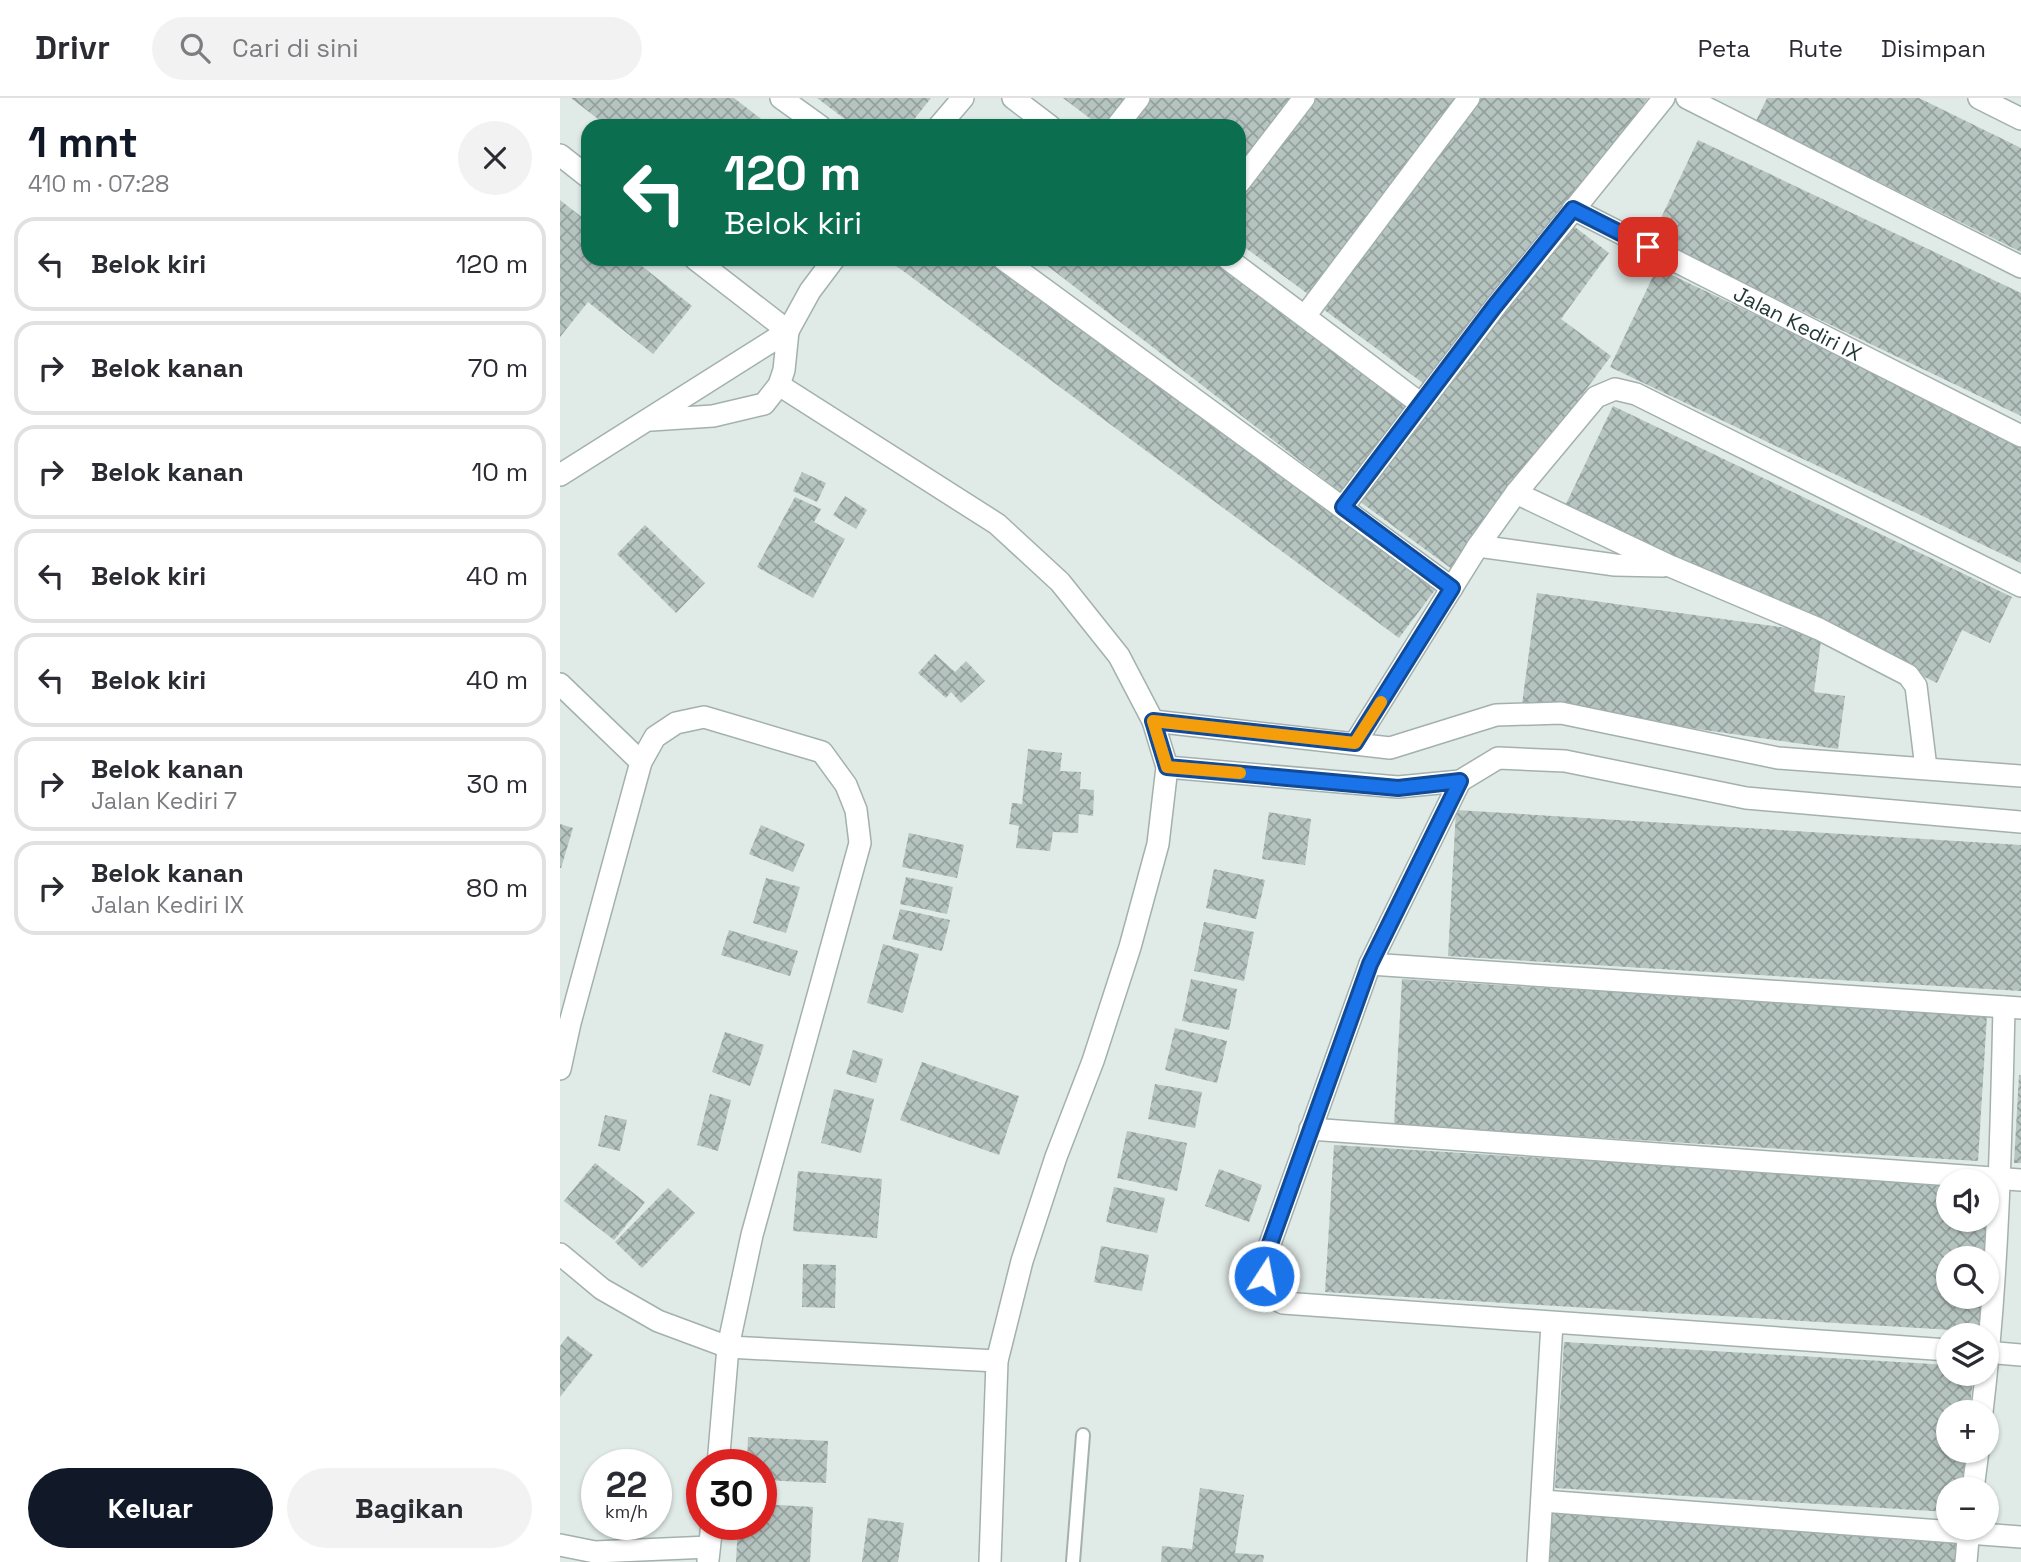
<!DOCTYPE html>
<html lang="id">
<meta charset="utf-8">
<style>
:root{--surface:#fff;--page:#f2f2f3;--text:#2b2b33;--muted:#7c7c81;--line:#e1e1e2;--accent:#111827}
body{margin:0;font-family:"Space Grotesk",sans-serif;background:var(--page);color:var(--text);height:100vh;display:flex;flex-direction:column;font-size:26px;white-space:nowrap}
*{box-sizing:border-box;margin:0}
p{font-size:23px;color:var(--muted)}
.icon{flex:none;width:38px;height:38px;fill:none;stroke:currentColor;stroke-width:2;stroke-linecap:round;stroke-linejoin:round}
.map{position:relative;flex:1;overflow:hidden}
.sheet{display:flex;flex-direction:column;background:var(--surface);width:560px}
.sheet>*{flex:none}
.guide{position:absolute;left:21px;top:21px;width:665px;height:147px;border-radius:21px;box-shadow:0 2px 5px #0004;background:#0b6e4f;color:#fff;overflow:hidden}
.fabs{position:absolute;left:1376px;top:1071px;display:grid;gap:14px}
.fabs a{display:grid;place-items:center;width:63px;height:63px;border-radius:50%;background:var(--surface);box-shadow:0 2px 5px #0004;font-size:35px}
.speed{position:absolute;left:21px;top:1351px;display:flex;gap:14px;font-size:35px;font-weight:700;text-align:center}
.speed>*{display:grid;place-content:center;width:91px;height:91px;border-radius:50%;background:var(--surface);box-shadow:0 2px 5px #0004;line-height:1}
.speed small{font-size:18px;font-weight:400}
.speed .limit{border:10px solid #d22;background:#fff;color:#111}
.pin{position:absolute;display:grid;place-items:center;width:60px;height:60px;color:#fff;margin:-30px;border-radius:14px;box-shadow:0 4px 10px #0006}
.me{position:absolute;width:77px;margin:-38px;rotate:11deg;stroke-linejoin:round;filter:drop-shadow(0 0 5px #0008)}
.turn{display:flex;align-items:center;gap:24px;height:147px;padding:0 28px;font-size:32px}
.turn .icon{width:91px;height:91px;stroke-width:2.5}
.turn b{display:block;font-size:49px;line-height:60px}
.round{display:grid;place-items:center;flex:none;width:74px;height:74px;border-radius:37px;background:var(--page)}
.head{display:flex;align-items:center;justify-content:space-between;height:119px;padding:0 28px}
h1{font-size:42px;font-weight:700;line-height:52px;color:var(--accent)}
.button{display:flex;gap:14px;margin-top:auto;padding:14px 28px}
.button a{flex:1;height:80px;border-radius:42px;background:var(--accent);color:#fff;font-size:28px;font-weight:700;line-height:80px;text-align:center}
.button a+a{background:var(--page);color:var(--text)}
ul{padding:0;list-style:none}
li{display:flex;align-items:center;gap:21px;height:94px;margin:0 14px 10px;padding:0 14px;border:4px solid var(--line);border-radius:21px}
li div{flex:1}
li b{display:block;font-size:26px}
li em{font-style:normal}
header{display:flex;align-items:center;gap:42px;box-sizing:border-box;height:98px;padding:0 35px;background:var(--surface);border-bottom:2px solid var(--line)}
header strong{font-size:33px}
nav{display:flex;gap:38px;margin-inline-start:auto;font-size:24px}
.search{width:490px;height:63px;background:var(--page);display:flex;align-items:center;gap:18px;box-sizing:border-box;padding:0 24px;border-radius:38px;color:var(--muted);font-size:26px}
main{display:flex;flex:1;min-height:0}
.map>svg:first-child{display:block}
.building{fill:url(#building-cross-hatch)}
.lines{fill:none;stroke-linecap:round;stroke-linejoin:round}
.lane-casing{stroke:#a3b1ae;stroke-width:16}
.street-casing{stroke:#a3b1ae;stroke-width:24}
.lane{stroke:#fff;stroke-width:12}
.street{stroke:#fff;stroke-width:21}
.route-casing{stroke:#114b97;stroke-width:18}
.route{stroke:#1a73e8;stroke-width:12}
.slow{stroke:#f59e0b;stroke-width:12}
.labels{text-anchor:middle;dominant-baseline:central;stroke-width:6;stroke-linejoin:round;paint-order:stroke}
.street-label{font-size:21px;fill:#223936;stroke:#f0f7f4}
</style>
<header>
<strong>Drivr</strong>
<div class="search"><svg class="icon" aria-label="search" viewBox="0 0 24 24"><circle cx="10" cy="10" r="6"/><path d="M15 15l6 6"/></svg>Cari di sini</div>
<nav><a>Peta</a><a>Rute</a><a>Disimpan</a></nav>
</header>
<main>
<section class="sheet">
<div class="head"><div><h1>1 mnt</h1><p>410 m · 07:28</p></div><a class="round"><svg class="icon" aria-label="close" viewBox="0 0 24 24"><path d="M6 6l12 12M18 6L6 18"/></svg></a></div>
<ul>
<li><svg class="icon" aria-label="left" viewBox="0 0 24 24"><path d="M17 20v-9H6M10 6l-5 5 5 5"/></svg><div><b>Belok kiri</b></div><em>120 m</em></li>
<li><svg class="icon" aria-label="right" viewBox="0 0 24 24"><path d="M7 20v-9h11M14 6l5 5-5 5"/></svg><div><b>Belok kanan</b></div><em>70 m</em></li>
<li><svg class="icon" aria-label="right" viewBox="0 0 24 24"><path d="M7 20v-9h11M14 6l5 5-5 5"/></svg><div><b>Belok kanan</b></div><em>10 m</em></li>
<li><svg class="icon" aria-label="left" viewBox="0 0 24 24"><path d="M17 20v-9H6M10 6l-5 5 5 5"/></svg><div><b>Belok kiri</b></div><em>40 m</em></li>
<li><svg class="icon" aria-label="left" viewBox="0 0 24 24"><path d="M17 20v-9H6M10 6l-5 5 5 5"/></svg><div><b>Belok kiri</b></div><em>40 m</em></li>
<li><svg class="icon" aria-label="right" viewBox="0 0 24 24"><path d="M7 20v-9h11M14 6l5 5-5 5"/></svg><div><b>Belok kanan</b><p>Jalan Kediri 7</p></div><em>30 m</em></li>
<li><svg class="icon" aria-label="right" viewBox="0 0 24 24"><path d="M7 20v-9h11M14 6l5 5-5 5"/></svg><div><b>Belok kanan</b><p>Jalan Kediri IX</p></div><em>80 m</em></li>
</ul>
<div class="button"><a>Keluar</a><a>Bagikan</a></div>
</section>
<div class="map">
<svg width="1461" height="1464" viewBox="0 0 1461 1464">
<defs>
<pattern id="building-cross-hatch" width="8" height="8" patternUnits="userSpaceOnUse" patternTransform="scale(1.75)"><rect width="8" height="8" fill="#b6c4c0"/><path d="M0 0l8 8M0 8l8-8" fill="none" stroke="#94a09d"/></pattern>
</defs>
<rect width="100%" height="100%" fill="#e0eae7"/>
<g class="building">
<polygon points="11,0 174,0 210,28 47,28"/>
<polygon points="257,0 371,0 349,28 294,28"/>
<polygon points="503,0 570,0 549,28 540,28"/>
<polygon points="590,0 735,0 679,75 679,28 569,28"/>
<polygon points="756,0 901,0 752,199 679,145 679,104"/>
<polygon points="915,0 1088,0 871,291 759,208"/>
<polygon points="1207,0 1359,0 1461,50 1461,154 1196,23"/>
<polygon points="1138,42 1461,195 1461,318 1091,141"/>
<polygon points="0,102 28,124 28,161 73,161 132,208 93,256 28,204 0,239"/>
<polygon points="1007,123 1049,155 1001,221 1051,258 892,471 799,403"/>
<polygon points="327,161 427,161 875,492 839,540"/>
<polygon points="489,161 657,161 850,310 783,396 485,166"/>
<polygon points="1097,170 1461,343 1461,465 1050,269"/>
<polygon points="1053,308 1452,499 1430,545 1402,532 1377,585 1005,408"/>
<polygon points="242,374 266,385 257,404 233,393"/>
<polygon points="285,398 307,412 296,431 273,417"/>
<polygon points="235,399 261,411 254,424 285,441 253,500 197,469"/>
<polygon points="85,427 145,485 116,515 57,456"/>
<polygon points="977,495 1262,535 1254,594 1285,598 1278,651 962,606"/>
<polygon points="375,556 395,574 406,563 425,583 401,605 391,594 386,600 358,575"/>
<polygon points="468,651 502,655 500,673 521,674 520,691 534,692 533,718 519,716 518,735 493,734 490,753 456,750 459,728 449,726 452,705 462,706"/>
<polygon points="896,712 1461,747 1461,893 888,858"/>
<polygon points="709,714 751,721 745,767 702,761"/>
<polygon points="0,726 13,730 1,770 0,770"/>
<polygon points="201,727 245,746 233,774 189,756"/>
<polygon points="349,735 404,747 397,780 342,769"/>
<polygon points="654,771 705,782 696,821 646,810"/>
<polygon points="346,779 393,789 387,816 340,806"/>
<polygon points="206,780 240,789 226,835 193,825"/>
<polygon points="340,811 390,822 382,853 332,841"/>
<polygon points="644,824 694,834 684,883 634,873"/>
<polygon points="169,832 238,853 230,878 161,857"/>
<polygon points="323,846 359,856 343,915 307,905"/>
<polygon points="631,881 677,891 669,932 622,923"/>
<polygon points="842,881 1427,917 1418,1063 834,1027"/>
<polygon points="615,930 667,943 657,985 605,972"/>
<polygon points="165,934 204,947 190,988 152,974"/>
<polygon points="293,952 323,961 316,985 286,976"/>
<polygon points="362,964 459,998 439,1057 340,1022"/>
<polygon points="1459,977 1461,977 1461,1065 1454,1065"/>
<polygon points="595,986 642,994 635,1030 588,1021"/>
<polygon points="274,991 314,1001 301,1055 261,1045"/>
<polygon points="150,996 171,1002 158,1053 137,1047"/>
<polygon points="45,1017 67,1022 60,1053 38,1048"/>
<polygon points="567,1033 627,1045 617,1093 557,1080"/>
<polygon points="774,1047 1388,1085 1388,1122 1426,1122 1426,1087 1433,1088 1426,1160 1388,1160 1388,1199 1427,1199 1425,1234 765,1194"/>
<polygon points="35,1065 85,1104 54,1142 4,1103"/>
<polygon points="659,1071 702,1087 689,1124 645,1108"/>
<polygon points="238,1073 322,1081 317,1140 233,1133"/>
<polygon points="554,1089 605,1100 597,1135 546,1124"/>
<polygon points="108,1090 135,1115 82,1170 55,1144"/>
<polygon points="541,1148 589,1157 582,1193 534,1184"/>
<polygon points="243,1166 276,1167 275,1210 242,1209"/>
<polygon points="8,1238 33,1257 0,1299 0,1248"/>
<polygon points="1004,1244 1388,1267 1388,1276 1413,1276 1410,1314 1388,1314 1388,1353 1408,1353 1406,1391 1388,1391 1388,1414 995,1390"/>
<polygon points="188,1339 268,1343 266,1385 201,1382 201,1367 187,1367"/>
<polygon points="640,1390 684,1397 675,1455 704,1457 703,1464 601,1464 602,1448 632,1451"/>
<polygon points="201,1406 253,1409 250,1464 176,1464 178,1426 201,1426"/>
<polygon points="989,1412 1398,1437 1397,1464 986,1464"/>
<polygon points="308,1420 344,1425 338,1464 302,1464"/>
</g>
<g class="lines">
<g class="lane-casing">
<polyline id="lane" points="513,1464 523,1337"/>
</g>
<g class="street-casing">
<g id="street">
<polyline points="221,0 260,28"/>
<polyline points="453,0 490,28"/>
<polyline points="1127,0 1461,169"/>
<polyline points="1419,0 1461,21"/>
<polyline points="379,28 403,0"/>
<polyline points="557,28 579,0"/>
<polyline points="0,57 28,79"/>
<polyline points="679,85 744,0"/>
<path id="s1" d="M1013 111 1461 338"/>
<polyline points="135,161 228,233 250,193 274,161"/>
<polyline points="443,161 892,490"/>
<polyline points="668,161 861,306"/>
<polyline points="745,218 909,0"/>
<polyline points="219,287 437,426 500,484 559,558 593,623 607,669 598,746 570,849 533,963 496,1059 462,1163 437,1263 430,1464"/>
<polyline points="0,377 228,233 224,272 219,287 204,306 153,318 91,322"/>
<polyline points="956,395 1110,468 1259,531 1348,577 1356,588 1366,670"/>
<polyline points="783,409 935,209 1104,0"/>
<polyline points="918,448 1055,467 1103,468"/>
<polyline points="0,586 81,664"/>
<polyline points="593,623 830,650 936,617 1001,615 1218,660 1461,678"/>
<polyline points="795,645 918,448 956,395 1036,299 1055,291 1076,296 1461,488"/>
<polyline points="607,669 838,689 900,683 938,660 1005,663 1186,700 1461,724"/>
<path d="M900 683 810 866 706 1157C704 1179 700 1194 723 1205L1388 1252"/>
<polyline points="810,866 1461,910"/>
<polyline points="0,971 10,925 81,664 95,639 116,625 144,619 262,654 286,687 296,712 300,745 192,1137 168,1249 158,1367"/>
<polyline points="750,1031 1461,1082"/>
<polyline points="0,1156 42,1191 98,1223 168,1249 437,1263"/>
<polyline points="1426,1254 1461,1257"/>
<path d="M1422 1314C1438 1180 1441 1044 1444 909"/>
<polyline points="1413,1391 1418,1353"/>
<polyline points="982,1403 1461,1439"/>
<polyline points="0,1447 35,1454 149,1449"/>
<polyline points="148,1462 152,1426"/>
<polyline points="978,1464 992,1225"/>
<polyline points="1406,1464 1409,1430"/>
</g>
</g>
<use href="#lane" class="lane"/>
<use href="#street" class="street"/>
</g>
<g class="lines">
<g class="route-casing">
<polyline id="route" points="704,1178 706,1157 810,866 900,683 838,690 607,669 593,623 795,645 892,490 783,409 934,209 1013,111 1088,149"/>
</g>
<use href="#route" class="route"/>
<polyline class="slow" points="680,675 607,669 593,623 795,645 821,604"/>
</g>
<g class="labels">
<g class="street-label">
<text stroke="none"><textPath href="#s1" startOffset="252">Jalan Kediri IX</textPath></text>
</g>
</g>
</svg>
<div class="fabs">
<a><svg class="icon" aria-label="sound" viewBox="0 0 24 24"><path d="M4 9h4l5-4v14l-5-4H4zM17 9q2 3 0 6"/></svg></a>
<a><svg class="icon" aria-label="search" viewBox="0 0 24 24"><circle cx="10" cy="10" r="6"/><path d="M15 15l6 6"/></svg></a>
<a><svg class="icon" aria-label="layers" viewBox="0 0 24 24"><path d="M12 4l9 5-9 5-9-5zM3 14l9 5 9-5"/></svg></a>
<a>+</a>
<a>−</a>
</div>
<div class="speed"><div>22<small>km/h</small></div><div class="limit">30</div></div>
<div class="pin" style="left:1088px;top:149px;background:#d93025"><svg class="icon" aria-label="arrive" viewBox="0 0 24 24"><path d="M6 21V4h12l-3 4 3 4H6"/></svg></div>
<svg class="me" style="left:704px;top:1178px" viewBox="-20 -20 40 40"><circle r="17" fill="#1a73e8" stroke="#fff" stroke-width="3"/><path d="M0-11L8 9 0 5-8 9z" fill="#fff"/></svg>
<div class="guide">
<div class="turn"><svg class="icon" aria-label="left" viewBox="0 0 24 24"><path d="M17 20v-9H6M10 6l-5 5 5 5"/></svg><div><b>120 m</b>Belok kiri</div></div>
</div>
</div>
</main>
